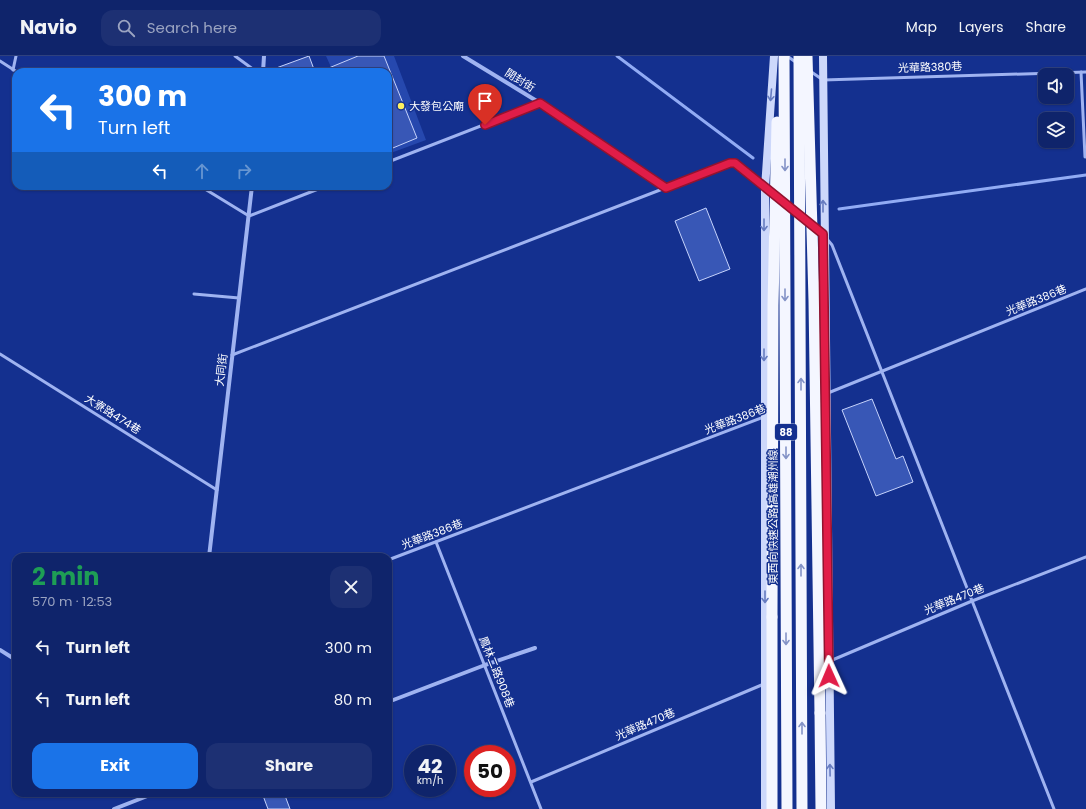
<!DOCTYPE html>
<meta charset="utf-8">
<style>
:root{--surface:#0f246b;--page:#1d3073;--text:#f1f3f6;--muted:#9ba4c1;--line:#2f417e;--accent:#1a73e8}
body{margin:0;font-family:Poppins,"Noto Sans TC",sans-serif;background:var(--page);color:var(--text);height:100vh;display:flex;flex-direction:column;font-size:15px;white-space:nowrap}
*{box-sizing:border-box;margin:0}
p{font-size:13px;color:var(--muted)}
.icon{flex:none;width:22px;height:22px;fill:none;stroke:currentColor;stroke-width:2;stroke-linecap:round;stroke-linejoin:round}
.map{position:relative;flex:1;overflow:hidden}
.details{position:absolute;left:12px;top:497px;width:380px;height:244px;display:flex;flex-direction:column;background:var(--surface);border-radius:12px;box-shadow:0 1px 3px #0004,0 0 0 1px var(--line)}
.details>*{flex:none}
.guide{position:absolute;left:12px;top:12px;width:380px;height:122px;border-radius:12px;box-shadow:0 1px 3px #0004,0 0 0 1px var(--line);background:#1a73e8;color:#fff;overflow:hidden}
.fabs{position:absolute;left:1038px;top:12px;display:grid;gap:8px}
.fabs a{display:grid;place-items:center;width:36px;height:36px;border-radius:8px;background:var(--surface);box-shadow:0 1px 3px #0004,0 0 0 1px var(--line);font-size:20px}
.speed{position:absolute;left:404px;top:689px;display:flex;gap:8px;font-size:20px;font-weight:700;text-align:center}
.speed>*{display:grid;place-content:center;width:52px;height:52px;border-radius:50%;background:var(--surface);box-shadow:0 1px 3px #0004,0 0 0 1px var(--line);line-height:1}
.speed small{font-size:10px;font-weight:400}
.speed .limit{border:6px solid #d22;background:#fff;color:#111}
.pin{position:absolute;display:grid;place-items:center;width:34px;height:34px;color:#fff;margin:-41px -17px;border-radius:50% 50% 50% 0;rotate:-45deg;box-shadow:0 0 4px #0007}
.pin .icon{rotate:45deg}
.me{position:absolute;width:44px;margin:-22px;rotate:359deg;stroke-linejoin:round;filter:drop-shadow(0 0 3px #0008)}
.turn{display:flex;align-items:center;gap:14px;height:84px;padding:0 20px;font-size:18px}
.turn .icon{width:52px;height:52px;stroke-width:2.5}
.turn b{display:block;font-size:28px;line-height:34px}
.lanes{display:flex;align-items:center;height:38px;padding:0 20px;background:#0003;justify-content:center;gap:20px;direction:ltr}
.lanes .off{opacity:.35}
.round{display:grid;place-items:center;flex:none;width:42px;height:42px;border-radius:12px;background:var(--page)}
.overview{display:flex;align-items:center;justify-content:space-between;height:68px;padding:0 20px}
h1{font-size:24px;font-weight:700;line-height:30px;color:#1e9e55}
.primary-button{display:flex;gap:8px;margin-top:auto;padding:8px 20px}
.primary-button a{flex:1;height:46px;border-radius:12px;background:var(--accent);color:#fff;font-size:16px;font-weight:700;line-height:46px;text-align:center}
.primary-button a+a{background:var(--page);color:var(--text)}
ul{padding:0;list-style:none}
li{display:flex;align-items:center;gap:12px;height:52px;padding:0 20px}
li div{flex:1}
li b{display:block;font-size:15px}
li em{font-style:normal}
header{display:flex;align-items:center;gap:24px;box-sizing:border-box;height:56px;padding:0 20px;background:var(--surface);border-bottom:1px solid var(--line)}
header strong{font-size:19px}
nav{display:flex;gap:22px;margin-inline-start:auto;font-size:14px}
.search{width:280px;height:36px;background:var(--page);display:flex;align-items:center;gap:10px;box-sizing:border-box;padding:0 14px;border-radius:12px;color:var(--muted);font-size:15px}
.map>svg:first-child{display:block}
.green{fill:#2648ae}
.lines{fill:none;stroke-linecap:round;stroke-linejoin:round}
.stream{stroke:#91abf4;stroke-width:3}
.building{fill:#3857b6;stroke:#c6d3fc}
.service{stroke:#9fb3f1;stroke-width:3}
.minor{stroke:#9fb3f1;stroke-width:4}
.secondary{stroke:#cdd8fb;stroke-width:8}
.trunk{stroke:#f4f6ff;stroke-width:11}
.trunk-bridge{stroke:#f4f6ff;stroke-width:11}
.oneway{stroke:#677cc0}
.oneway2{stroke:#8493c7}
.route-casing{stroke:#92132f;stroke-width:10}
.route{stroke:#e11d48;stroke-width:7}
.poi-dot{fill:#fff15f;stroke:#14308f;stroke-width:1.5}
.labels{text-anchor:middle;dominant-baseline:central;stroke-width:3;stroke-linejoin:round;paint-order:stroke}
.shield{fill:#14308f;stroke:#b8c1dd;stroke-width:1}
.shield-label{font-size:10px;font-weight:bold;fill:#fff}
.street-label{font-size:11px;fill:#fff;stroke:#14308f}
.poi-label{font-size:11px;fill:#fff;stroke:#14308f;text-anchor:start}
</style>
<header>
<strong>Navio</strong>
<div class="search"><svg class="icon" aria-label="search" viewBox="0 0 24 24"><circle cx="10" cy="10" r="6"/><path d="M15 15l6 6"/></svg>Search here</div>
<nav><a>Map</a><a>Layers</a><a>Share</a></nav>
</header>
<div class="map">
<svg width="1086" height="753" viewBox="0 0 1086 753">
<rect width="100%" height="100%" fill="#14308f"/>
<g class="green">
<polygon points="326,0 358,0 331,11"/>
<polygon points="384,0 394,0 426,84 388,98 388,94 417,82"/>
</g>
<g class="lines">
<g class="stream">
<polyline points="617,0 753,102"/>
<polyline points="839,153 1086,119"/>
</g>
</g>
<g class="building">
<polygon points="309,0 315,16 268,16 268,15"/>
<polygon points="358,0 384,0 417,82 388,94 388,16 319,16"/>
<polygon points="706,152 730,213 699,225 675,165"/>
<polygon points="872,343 896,403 903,400 913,426 876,440 842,354"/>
<polygon points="262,737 284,737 290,753 268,753"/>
</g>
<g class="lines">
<g class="service">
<polyline points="235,0 257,16"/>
<polyline points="787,0 797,7"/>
<polyline points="0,5 17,16"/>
<polyline points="13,14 16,0"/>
<polyline points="810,15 823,24 1086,16"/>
<polyline points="1081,16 1085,101"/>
<polyline points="388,106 540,47"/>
<polyline points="200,130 249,160 326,130"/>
<polyline points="787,149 797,157"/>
<polyline points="827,183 832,189 1054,753"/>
<polyline points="194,238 239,242"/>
<polyline points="0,298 217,434"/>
<polyline points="232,299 730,107 735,107 773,139"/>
<polyline points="818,341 1086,233"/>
<polyline points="436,486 541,753"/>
<polyline points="388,504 764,361"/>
<polyline points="830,605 972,545 1086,501"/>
<polyline points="531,726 764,628"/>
</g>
<g class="minor">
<polyline points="463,0 540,47 666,132"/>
<polyline points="263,16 264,0"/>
<polyline points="209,501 252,130"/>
<polyline points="0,594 16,604"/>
<polyline points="388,646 485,609 535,592"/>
<polyline points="114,753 155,737"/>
</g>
<g class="secondary">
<polyline points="823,0 831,753"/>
<polyline points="765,753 765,132 774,0"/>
</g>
<g class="trunk">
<polyline points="772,561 772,753"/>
<polyline points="820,657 821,753"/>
</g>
<g class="trunk-bridge">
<polyline points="784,0 787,753"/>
<polyline points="799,0 802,753"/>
<polyline points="807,0 814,244 820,657"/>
<polyline points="772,561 773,250 777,66"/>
</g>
</g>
<defs><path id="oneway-shaft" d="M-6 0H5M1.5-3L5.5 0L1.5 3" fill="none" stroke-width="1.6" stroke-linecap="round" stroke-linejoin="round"/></defs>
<g class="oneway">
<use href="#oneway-shaft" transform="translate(771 39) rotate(95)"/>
<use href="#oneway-shaft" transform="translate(823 150) rotate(-90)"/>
<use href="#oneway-shaft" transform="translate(764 169) rotate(90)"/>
<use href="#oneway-shaft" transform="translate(764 299) rotate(90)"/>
<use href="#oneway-shaft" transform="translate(765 541) rotate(90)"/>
<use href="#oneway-shaft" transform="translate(830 714) rotate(-91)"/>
</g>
<g class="oneway2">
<use href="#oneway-shaft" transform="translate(785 109) rotate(90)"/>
<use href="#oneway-shaft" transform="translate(785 239) rotate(90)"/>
<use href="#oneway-shaft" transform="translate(801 328) rotate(-90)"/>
<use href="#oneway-shaft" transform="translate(786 397) rotate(90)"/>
<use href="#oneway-shaft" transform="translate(801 514) rotate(-90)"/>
<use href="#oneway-shaft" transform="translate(786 583) rotate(90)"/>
<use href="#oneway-shaft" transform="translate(802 672) rotate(-90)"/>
</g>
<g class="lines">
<g class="route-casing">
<polyline id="route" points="485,69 540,47 666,132 730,107 735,107 823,178 829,620"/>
</g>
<use href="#route" class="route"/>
</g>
<circle class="poi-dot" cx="401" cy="50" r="4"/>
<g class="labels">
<rect class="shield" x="775" y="368" width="22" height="16" rx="3"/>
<g class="shield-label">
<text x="786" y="376">88</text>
</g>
<g class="street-label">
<text transform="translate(930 11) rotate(-2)">光華路380巷</text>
<text transform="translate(520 24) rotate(32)">開封街</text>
<text transform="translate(1036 244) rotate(-22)">光華路386巷</text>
<text transform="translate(221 314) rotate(-83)">大同街</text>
<text transform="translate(113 358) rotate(32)">大寮路474巷</text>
<text transform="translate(735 363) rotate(-21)">光華路386巷</text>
<text transform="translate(773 461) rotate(-90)">東西向快速公路 高雄潮州線</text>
<text transform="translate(432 478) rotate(-21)">光華路386巷</text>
<text transform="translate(954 543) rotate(-22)">光華路470巷</text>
<text transform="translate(497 616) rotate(68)">鳳林二路908巷</text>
<text transform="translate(645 668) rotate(-23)">光華路470巷</text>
</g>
<g class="poi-label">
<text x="409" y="50">大發包公廟</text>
</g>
</g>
</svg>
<div class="fabs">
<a><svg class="icon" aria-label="sound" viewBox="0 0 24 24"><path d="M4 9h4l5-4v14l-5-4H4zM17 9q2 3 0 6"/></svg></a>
<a><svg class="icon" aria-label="layers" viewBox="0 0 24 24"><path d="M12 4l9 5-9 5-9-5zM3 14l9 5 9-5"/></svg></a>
</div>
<div class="speed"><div>42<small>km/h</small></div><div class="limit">50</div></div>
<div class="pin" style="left:485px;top:69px;background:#d93025"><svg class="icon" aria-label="arrive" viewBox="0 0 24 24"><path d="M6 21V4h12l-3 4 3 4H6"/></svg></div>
<svg class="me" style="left:829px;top:620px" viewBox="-20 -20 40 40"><path d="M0-17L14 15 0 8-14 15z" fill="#e11d48" stroke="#fff" stroke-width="4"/></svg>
<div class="guide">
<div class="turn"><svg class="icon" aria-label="left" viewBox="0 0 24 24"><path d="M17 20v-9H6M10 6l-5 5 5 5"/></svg><div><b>300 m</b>Turn left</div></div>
<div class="lanes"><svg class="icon" aria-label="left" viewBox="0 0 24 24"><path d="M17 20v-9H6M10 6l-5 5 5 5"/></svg><svg class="icon off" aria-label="ahead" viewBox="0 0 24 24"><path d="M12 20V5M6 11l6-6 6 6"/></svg><svg class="icon off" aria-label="right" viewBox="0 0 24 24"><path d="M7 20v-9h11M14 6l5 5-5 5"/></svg></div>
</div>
<section class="details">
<div class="overview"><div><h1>2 min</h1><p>570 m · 12:53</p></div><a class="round"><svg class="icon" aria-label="close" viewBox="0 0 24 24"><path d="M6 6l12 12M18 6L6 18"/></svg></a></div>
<ul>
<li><svg class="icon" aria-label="left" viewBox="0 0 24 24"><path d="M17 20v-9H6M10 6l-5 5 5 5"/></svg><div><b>Turn left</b></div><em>300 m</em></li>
<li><svg class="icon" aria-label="left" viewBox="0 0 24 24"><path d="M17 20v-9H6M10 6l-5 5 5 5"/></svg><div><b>Turn left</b></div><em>80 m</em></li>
</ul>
<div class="primary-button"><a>Exit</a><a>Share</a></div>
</section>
</div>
